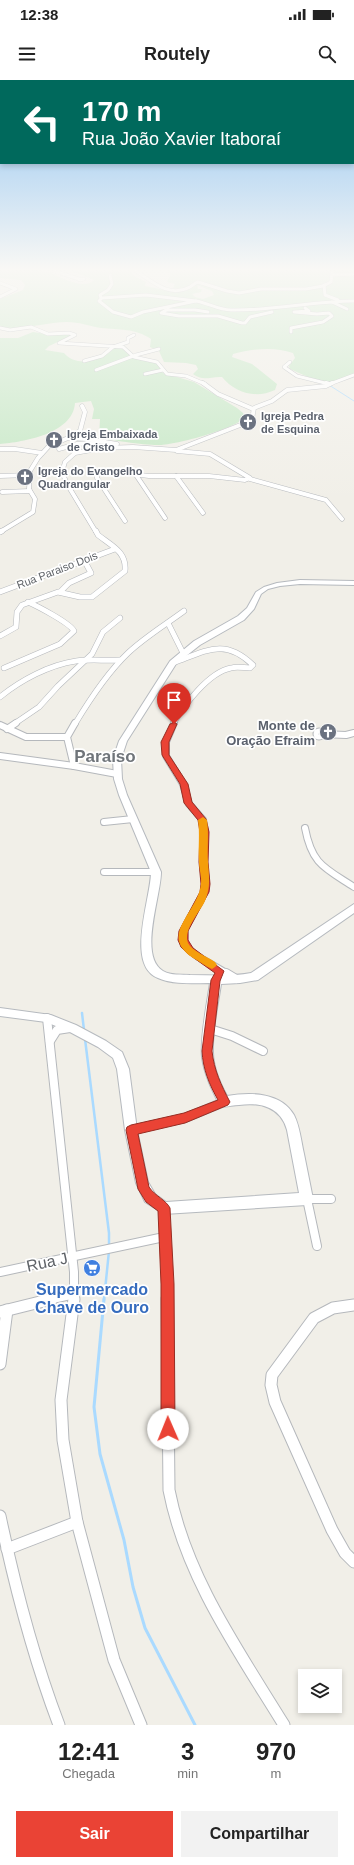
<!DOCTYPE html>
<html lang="pt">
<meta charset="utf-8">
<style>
:root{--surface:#fff;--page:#f2f2f2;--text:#222;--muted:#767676;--accent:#ea4335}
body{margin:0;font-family:Helvetica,sans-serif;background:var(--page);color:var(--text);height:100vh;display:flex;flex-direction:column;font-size:15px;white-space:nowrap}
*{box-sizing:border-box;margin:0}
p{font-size:13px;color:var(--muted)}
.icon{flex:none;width:22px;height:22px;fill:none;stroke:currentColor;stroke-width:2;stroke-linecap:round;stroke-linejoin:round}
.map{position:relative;height:1645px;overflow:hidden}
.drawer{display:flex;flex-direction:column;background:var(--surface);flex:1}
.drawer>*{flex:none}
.guide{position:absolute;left:0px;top:0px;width:354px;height:84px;box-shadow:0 2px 6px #0003;background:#00695c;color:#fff;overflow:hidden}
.fabs{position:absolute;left:298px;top:1589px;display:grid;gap:8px}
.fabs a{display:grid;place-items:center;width:44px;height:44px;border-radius:0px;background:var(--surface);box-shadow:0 2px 6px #0003;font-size:20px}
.pin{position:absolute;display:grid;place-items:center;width:34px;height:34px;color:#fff;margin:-41px -17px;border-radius:50% 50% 50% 0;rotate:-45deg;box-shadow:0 0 4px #0007}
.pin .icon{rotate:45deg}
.me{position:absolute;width:44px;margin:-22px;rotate:359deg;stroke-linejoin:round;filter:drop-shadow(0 0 3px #0008)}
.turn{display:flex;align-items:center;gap:14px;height:84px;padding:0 16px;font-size:18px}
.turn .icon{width:52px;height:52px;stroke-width:2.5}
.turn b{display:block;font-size:28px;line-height:34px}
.eta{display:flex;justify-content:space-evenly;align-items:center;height:68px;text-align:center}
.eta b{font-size:24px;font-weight:700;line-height:28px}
.primary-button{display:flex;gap:8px;margin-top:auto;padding:8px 16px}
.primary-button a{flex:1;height:46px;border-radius:0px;background:var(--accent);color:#fff;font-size:16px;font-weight:700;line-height:46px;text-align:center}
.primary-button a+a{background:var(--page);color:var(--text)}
.status{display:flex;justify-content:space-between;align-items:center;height:28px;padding:0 20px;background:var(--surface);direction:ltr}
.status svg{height:11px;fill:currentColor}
header{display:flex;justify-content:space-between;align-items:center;height:52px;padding:0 16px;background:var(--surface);font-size:18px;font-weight:700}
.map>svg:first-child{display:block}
.green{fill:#c5e8c5;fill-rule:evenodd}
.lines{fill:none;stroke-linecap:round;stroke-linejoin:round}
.stream-far2{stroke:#aadaff;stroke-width:1}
.stream-far1{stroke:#aadaff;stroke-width:2.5}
.stream{stroke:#aadaff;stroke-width:3}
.street-far5-casing{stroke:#b5b8bc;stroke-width:4}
.street-far4-casing{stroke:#b5b8bc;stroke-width:5}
.street-far3-casing{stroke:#b5b8bc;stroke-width:6}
.street-far2-casing{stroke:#b5b8bc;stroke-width:8}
.street-far1-casing{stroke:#b5b8bc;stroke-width:10}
.street-casing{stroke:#b5b8bc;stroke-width:13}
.secondary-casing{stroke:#b6babf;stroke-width:2}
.street-far5{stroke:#fff;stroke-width:3}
.street-far4{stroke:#fff;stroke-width:4}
.street-far3{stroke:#fff;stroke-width:5}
.street-far2{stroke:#fff;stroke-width:6}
.street-far1{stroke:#fff;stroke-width:8}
.street{stroke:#fff;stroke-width:11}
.secondary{fill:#fff;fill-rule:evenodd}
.route{fill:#ea4335;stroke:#982c22}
.slow{fill:#f59e0b}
.labels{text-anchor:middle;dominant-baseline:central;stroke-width:3.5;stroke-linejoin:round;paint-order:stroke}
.far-worship-label{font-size:11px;font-weight:bold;fill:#5b616d;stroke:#fff;text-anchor:start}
.far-street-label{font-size:11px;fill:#5f6368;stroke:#fff}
.worship-label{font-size:13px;font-weight:bold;fill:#5b616d;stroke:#fff;text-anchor:end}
.near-street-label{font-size:16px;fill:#5f6368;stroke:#fff}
.near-shop-label{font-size:16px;font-weight:bold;fill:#366cbe;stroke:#fff}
.district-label{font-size:17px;font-weight:bold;fill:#70757a;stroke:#fff}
</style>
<div class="status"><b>12:38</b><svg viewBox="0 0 49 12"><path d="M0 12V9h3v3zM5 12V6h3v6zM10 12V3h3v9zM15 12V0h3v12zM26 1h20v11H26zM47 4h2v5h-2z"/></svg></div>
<header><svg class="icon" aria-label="menu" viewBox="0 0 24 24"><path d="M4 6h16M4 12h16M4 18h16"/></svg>Routely<svg class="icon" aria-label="search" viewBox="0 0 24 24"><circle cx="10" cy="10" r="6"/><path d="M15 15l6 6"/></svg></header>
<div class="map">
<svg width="354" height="1645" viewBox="0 0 354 1645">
<rect width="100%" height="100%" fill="#f1efe8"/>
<g class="green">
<path d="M0 191C14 191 30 188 44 191 58 194 81 212 94 200L72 191H130L134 196 146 202 145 206 165 210 178 209 173 208 175 204 167 202 171 194 167 191H354V294L331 303 308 297 290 289 289 286 295 278 293 273C273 266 253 269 233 274L232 277 252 284 277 304 275 310C256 319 235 313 222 297 211 296 203 302 193 294L198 289 196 285 186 283 164 282 159 271 150 267 151 259C135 248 119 250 101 248 89 246 79 242 67 242 45 242 23 251 0 247V219L23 210 25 205 21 200 0 198ZM197 205 212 211 214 215 203 219 195 217 192 214 201 212 202 209H198Z"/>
<path d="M33 252 46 254 73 255 49 266 45 270 64 273C76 288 103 281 114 268H122L133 278 155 281 163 293 194 302 237 328 243 333 245 337C238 348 175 365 160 365 151 366 107 360 99 357L100 339H92L94 329 91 321 75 323C73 354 23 362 0 364V258H18Z"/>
</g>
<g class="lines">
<polyline class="stream-far2" points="329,305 354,321"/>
<g class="stream-far1">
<polyline points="82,933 84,950"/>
<polyline points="85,959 109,1153 109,1167"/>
<polyline points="104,1220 109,1171"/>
</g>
<polyline class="stream" points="104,1219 94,1327 100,1374 124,1460 133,1507 145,1548 195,1645"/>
<g class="street-far5-casing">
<g id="street-far5">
<polyline points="54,191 79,199"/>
<path d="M136 191C153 202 169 218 190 207 193 205 195 203 198 202L227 211 239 213 261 209H306L323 206 331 202 332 191"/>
<polyline points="333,195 354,194"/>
<polygon points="78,199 84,199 80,200"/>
<polyline points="0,203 16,209 0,217"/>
<polyline points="324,205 325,215 338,220"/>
<polygon points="146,215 196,221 143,232 131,237 113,232 99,221 102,218"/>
<polyline points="101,218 100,215 108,210 112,204 110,195"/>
<path d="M196 221C208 223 218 230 231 230 272 231 313 221 354 221"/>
<polyline points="332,222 347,229"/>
<polyline points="168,229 161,233 179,236 218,236 242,243 245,243 250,237 272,232"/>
<polyline points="166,230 195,230 208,232"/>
<polyline points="0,248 10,250 31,247 48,254 69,253 75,255 59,263 123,267 134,277 157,282 167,294 186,296 205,304"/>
<polyline points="291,252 291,248 323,242 332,236 329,233 317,234 294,232 309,231 305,228"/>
<polyline points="84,281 102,276 113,267 128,262 128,258 134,255"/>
<polyline points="290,282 284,287 297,296 329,304"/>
<polyline points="96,290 136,275 159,269"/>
<polyline points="145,294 163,290"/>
<polyline points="330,304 354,295"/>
</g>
</g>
<g class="street-far4-casing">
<g id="street-far4">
<polyline points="203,303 218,314 253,329"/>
<polyline points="326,303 329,304"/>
<polyline points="70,357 80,351 85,332 82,326"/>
<polyline points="0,369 15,369 42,373"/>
<polyline points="59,369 77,364 93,363"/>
<polyline points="136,395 165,438"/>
<polyline points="0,396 29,395"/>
<polyline points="176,396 203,433"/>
<polyline points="250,399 326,420 342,439"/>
<polyline points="2,412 30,411"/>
<polyline points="125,441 97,398 97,393 106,391 149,396 209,396 245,400 250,398 210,374 177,371"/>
<polyline points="0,452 33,432 35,419 29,409 30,391 38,378 49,366 68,358 87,359 117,364"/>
<polyline points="96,452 67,404 62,392 65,382 75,373 102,368 133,367 176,370 248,342 252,339 254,328 272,321 287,310 326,306 332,303"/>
</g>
</g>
<g class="street-far3-casing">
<g id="street-far3">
<polyline points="0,452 2,451"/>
<polyline points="0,512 115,469"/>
<polyline points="60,512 69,503 91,493 84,480"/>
<polyline points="168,543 183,573"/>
<path d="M0 556 16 547 17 532 22 525 58 512 80 517H92L125 491C127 472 112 466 98 455L96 451"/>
<path d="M173 583C206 571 224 557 253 585L250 588C244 588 237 586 231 588 209 592 184 625 173 644"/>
<path d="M4 588 60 564 74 551C70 543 37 526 28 522"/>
<path d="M0 617C21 600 49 585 76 581 91 579 105 581 120 580"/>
<polyline points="14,644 39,627 58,606 92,574 103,552 120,538"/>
<path d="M75 644C90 619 107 593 128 573 145 557 165 545 184 531"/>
</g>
</g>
<g class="street-far2-casing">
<g id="street-far2">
<polyline points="174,643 166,662 166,676 183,704 189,724 203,740 205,750 203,777 206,800 205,811 185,848 184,865 197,876 228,894"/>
<polyline points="0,645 26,657 67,657"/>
<polyline points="7,649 16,643"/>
<circle cx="319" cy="654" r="2.5"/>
<polyline points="322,654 346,655 354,653"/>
<polyline points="0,676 74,686 117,694"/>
<polyline points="74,686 67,657 75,643"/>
<polyline points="104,742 133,739"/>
<path d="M305 748C312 785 325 788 354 807"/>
<polyline points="104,792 156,792"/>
</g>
</g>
<g class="street-far1-casing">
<g id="street-far1">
<polyline points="226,893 236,899"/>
<polyline points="47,938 74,1192 74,1220"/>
<polyline points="210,949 232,956 263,971"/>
<polyline points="50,961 57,950 70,948"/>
<polyline points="131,1050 185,1038 224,1022"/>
<polyline points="164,1128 167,1220"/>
<polyline points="317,1166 307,1119 331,1119"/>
<polyline points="0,1192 164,1157"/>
<polyline points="48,1220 75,1214"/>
</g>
</g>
<g class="street-casing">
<g id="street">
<polyline points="74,1219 61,1320 63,1360 77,1442 114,1580 141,1645"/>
<path d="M167 1219 169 1410C186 1497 238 1570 284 1645"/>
<polyline points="354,1225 333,1228 314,1238 272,1295 271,1305 275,1322 332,1450 345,1473 354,1482"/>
<polyline points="0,1232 52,1219"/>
<polyline points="0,1284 7,1230"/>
<path d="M0 1436C15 1507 33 1577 59 1645"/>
<polyline points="7,1469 77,1442"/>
</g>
</g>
<g class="secondary-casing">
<path id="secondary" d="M300 500 354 501V505L300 504 280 506 268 509 261 514 254 529 244 540 200 565 176 584 127 661 121 679 122 699 127 715 161 792C161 816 138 876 163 891 171 896 182 894 190 895 211 895 231 897 251 893L354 824V833L258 900 240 903 221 904C218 925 212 951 213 972 213 988 220 1003 227 1016 250 1012 281 1012 294 1035 300 1047 301 1061 304 1074 307 1089 310 1104 313 1119L312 1123 307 1125 164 1134 145 1122 136 1103 125 1050 117 989 113 978 98 967 68 951 46 942 0 936V928L51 935 76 945 106 961 122 972 129 989 137 1050 148 1102 155 1114 166 1122 299 1113 287 1050C281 1027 260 1022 239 1025 232 1025 226 1028 220 1026 212 1010 204 994 202 977 200 958 207 923 210 903 193 903 174 905 158 898 125 885 151 818 151 792L119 715 114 699 113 679 119 661 170 581 194 561 238 536 247 528 256 512 264 507 277 503Z"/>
</g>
<use href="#street-far5" class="street-far5"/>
<use href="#street-far4" class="street-far4"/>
<use href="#street-far3" class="street-far3"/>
<use href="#street-far2" class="street-far2"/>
<use href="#street-far1" class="street-far1"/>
<use href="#street" class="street"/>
<use href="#secondary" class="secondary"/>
</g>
<linearGradient id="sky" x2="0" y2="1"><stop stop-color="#8fc3f1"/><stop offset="0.45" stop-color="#f9f8f5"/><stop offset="1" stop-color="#f9f8f5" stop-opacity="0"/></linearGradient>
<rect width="354" height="421" fill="url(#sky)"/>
<path class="route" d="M174 642 177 644 169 662V675L188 704 192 722 206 739 209 752 208 782 210 804 209 812 188 851V860L193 868 224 891 220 901 212 971C214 990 221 1005 230 1022L228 1025 185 1043 138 1054 149 1107C155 1116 166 1120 170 1128L174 1204 175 1349 173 1354 168 1356 163 1354 161 1349V1204L158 1131 146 1122 138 1109 126 1050 127 1047 131 1045 184 1033 218 1020C209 1004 203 989 202 971L211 900 215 893 187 873 181 867 178 860 179 851 200 812 201 804 199 782 200 752 198 740 184 723 180 704 162 675 161 662 170 644Z"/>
<path class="slow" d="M203 737 207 740C209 754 207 768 208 782 209 797 211 806 205 821 200 832 183 849 188 863 192 871 208 877 215 882L217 885 215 887 212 889C205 886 199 881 193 878 158 854 198 833 201 804 202 797 199 789 199 782 198 768 200 754 198 740Z"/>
<defs>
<g id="church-disc" transform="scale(0.9)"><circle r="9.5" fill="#6b7280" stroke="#fff"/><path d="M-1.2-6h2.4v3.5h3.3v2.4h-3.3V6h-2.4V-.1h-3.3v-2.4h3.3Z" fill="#fff"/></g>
<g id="supermarket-disc" transform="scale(0.9)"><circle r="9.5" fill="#3f7fe0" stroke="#fff"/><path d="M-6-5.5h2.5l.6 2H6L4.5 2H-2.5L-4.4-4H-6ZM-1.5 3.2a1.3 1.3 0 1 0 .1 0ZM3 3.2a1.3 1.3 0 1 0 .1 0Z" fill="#fff"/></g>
</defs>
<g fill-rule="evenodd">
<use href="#church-disc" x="248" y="342"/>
<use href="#church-disc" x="54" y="360"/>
<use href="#church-disc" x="25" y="397"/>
<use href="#church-disc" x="328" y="652"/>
<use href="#supermarket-disc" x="92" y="1188"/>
</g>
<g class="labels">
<g class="far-worship-label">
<text x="261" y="336">Igreja Pedra<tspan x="261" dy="13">de Esquina</tspan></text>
<text x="67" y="354">Igreja Embaixada<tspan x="67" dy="13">de Cristo</tspan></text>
<text x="38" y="391">Igreja do Evangelho<tspan x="38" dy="13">Quadrangular</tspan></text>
</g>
<g class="far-street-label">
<text transform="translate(57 490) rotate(-21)">Rua Paraiso Dois</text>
</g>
<g class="worship-label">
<text x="315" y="645">Monte de<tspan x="315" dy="15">Oração Efraim</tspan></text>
</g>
<g class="near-street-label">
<text transform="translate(47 1182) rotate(-12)">Rua J</text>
</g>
<g class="near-shop-label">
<text x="92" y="1209">Supermercado<tspan x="92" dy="18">Chave de Ouro</tspan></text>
</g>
<g class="district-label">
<text x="105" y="676">Paraíso</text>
</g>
</g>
</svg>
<div class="fabs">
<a><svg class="icon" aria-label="layers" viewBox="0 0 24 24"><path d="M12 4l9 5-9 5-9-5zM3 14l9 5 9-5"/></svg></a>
</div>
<div class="pin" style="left:174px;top:644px;background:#d93025"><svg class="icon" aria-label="arrive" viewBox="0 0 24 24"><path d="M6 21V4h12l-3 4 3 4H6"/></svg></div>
<svg class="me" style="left:168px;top:1349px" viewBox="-20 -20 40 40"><circle r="19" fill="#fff"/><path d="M0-13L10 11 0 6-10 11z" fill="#ea4335"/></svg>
<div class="guide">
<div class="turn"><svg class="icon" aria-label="left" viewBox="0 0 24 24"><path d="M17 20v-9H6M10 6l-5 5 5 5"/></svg><div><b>170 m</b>Rua João Xavier Itaboraí</div></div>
</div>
</div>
<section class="drawer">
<div class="eta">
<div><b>12:41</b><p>Chegada</p></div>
<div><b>3</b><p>min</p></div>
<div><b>970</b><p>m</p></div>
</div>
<div class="primary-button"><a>Sair</a><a>Compartilhar</a></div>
</section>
